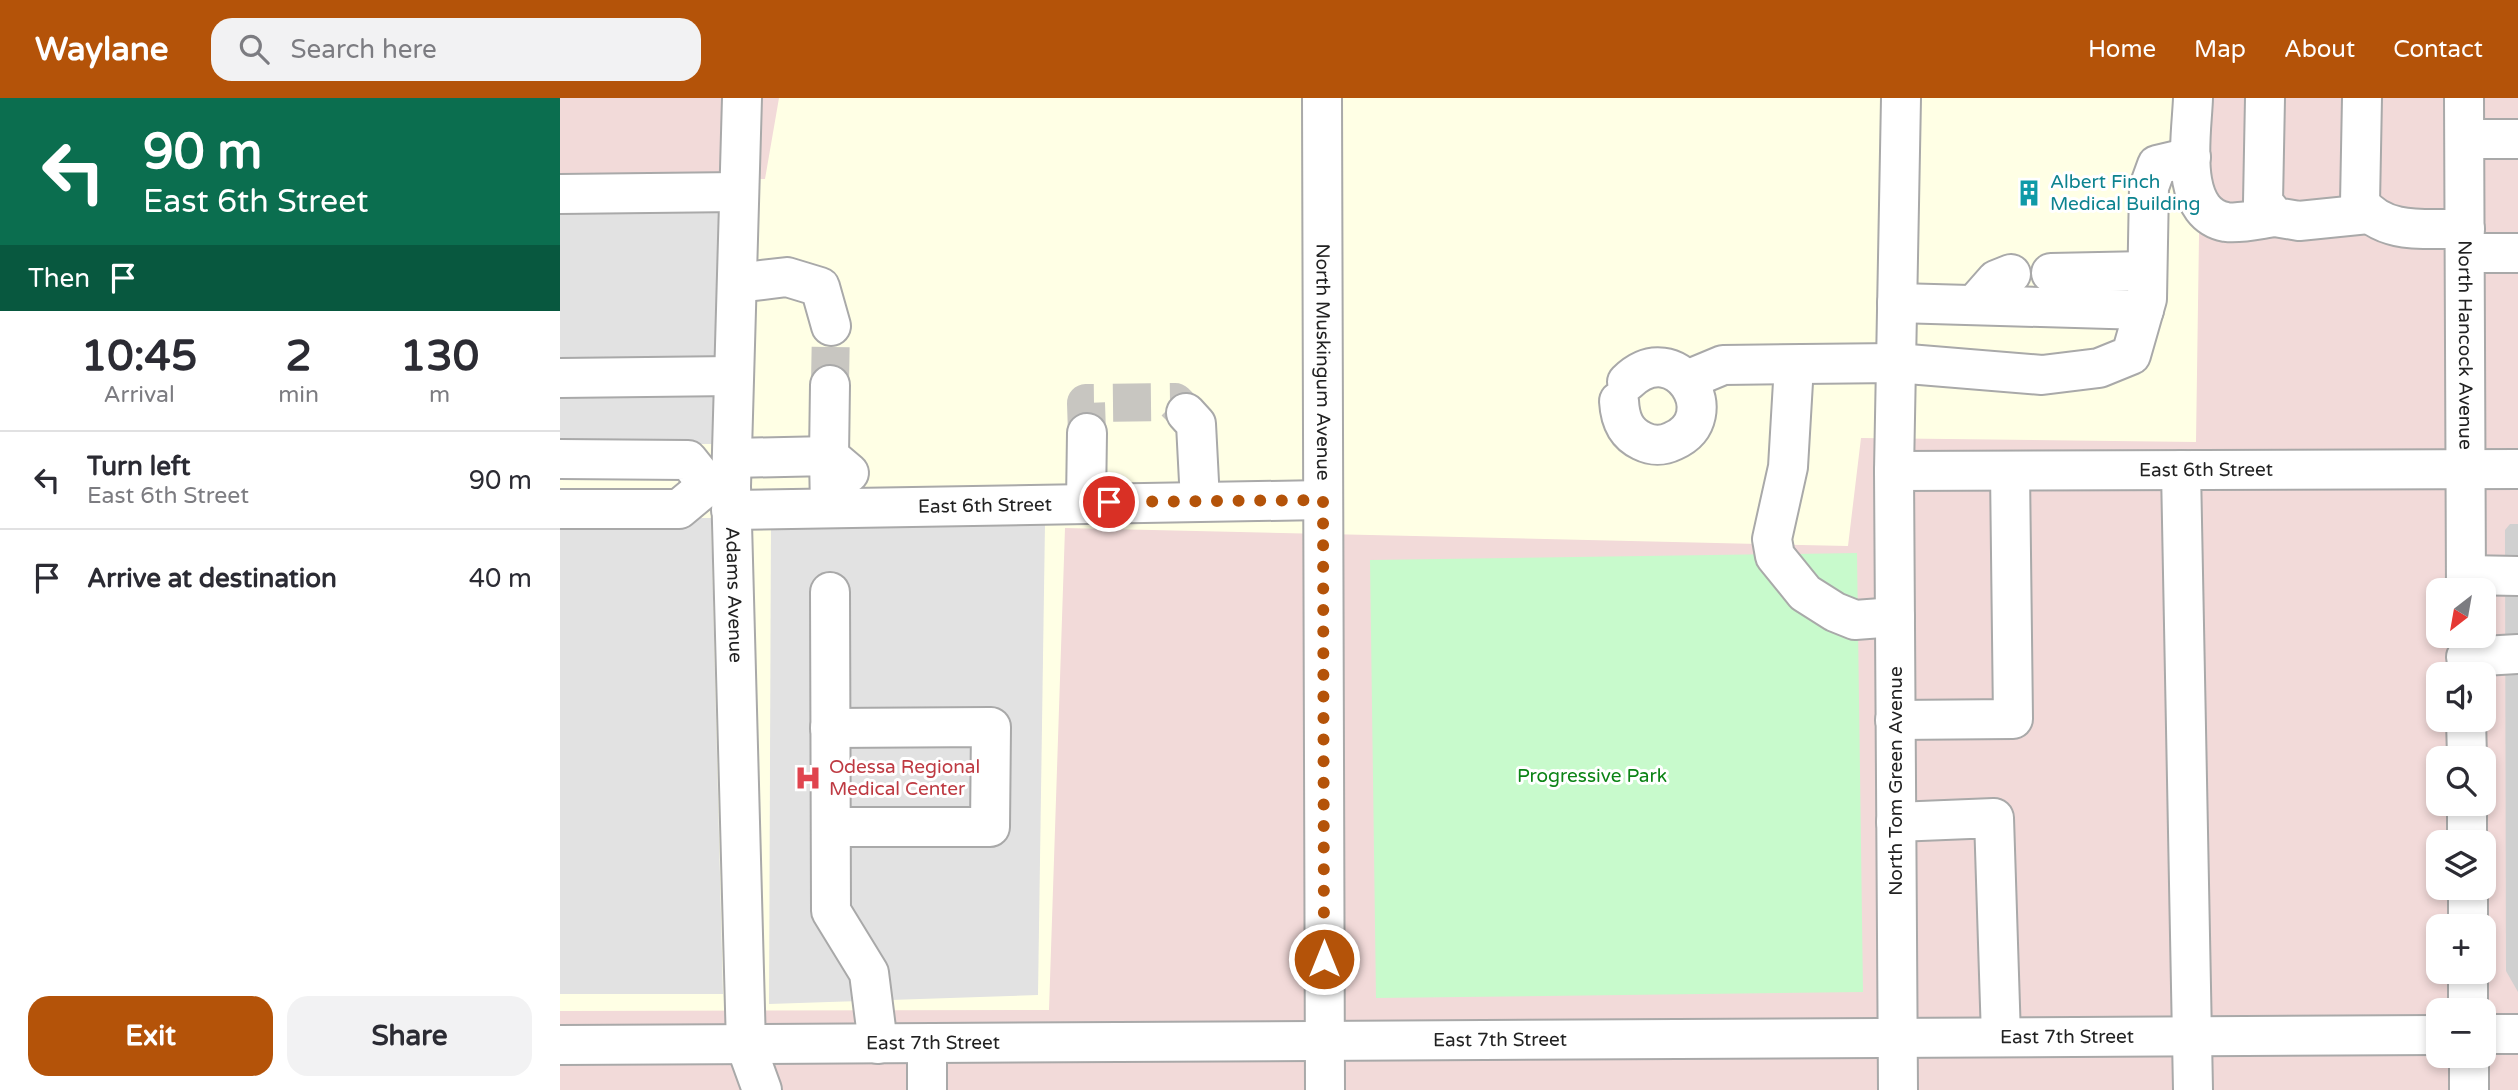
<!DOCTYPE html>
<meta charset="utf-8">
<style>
:root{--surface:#fff;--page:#f2f2f3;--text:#2b2b33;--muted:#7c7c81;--line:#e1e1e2;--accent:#b45309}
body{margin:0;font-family:"Varela Round",sans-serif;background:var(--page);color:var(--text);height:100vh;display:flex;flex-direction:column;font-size:26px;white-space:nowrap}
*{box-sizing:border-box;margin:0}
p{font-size:23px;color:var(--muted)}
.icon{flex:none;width:38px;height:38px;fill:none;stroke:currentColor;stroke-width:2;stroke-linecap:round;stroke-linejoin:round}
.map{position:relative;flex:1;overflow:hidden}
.panel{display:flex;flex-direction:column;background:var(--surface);width:560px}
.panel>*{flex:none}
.guide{background:#0b6e4f;color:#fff;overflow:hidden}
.needle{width:46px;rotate:211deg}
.tools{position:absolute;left:1866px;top:480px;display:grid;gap:14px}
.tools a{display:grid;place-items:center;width:70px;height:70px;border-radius:14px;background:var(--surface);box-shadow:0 4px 10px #0003;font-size:35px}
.pin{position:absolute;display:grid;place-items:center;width:60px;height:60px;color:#fff;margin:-30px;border:4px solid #fff;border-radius:50%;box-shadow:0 2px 7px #0007}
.me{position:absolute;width:77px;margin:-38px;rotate:0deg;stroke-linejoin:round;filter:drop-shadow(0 0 5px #0008)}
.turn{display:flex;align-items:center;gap:24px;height:147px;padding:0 28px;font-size:32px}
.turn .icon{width:91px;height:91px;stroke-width:2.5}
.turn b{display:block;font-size:49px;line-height:60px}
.then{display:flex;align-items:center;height:66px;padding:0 28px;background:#0003;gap:14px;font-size:26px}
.eta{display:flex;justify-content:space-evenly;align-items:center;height:119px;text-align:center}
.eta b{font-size:42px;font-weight:700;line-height:49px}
.button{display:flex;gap:14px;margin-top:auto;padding:14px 28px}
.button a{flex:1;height:80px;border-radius:21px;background:var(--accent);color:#fff;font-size:28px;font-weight:700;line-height:80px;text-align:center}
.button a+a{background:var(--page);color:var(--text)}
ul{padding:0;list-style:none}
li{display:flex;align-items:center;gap:21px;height:98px;padding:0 28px;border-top:2px solid var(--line)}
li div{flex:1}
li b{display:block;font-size:26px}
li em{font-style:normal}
header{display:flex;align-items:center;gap:42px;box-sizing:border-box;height:98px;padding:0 35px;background:var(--accent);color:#fff}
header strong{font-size:33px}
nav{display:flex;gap:38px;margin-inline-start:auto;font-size:24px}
.search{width:490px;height:63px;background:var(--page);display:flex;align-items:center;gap:18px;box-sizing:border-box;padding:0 24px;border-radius:21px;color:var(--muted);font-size:26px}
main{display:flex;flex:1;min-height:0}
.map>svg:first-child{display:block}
.commercial{fill:#f2dad9;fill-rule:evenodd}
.education{fill:#ffffe5}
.religious{fill:#d0d0d0}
.park{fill:#c8facc}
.parking{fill:#e2e2e2}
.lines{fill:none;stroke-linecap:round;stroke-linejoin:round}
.minor-tunnel{stroke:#c8c6c1;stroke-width:38;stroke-dasharray:38 19;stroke-linecap:butt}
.minor-casing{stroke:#a9a9a9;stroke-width:42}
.minor{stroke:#fff;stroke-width:38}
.route{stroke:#b45309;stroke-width:12;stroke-dasharray:0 21.6}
.labels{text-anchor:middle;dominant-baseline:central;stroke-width:6;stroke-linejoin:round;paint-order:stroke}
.culture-label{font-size:19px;fill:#0d838f;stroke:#fff;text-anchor:start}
.street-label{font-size:19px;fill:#222;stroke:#fff}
.health-label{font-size:19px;fill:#be3a42;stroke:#fff;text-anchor:start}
.park-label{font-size:19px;fill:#0c8416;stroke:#fff}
</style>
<header>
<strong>Waylane</strong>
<div class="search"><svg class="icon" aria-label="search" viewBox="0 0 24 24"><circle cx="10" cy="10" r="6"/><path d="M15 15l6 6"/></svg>Search here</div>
<nav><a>Home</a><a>Map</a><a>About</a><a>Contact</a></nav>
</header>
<main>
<section class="panel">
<div class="guide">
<div class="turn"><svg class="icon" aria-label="left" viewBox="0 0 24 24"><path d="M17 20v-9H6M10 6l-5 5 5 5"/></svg><div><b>90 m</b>East 6th Street</div></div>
<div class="then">Then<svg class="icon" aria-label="arrive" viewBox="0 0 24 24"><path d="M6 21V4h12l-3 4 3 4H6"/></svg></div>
</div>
<div class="eta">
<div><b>10:45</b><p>Arrival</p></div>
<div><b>2</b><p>min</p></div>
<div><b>130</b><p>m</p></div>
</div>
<ul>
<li><svg class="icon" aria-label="left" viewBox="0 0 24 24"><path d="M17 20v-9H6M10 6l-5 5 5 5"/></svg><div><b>Turn left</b><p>East 6th Street</p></div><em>90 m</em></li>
<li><svg class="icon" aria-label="arrive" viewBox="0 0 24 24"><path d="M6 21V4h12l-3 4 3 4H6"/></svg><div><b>Arrive at destination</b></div><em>40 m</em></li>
</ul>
<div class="button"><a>Exit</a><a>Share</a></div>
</section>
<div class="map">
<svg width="1958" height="992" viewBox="0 0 1958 992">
<rect width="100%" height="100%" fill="#f2efe9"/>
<path class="commercial" d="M0 0H1958V992H0ZM1878 492H1923V537H1878ZM1878 576H1923V621H1878ZM1878 660H1923V705H1878ZM1878 744H1923V789H1878ZM1878 828H1923V873H1878ZM1878 912H1923V957H1878Z"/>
<polygon class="education" points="219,0 1641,0 1636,344 1301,340 1288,448 505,430 489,912 0,913 0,83 205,81"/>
<polygon class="religious" points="1950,426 1958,426 1958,894 1946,873 1945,442 1945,432"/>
<polygon class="park" points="1297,455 1303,894 816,900 810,462"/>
<g class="parking">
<polygon points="0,84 162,84 164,346 0,346"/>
<polygon points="0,420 151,420 163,896 0,896"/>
<polygon points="211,424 485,425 478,897 209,906"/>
</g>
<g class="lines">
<g class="minor-tunnel">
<polyline points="270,287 271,228"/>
<polyline points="527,335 526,305 615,304 626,315"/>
</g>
<g class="minor-casing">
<g id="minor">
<path id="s1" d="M182 0 171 388 186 948 202 992"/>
<path id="s2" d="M762 0 765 992"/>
<path d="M1633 0C1632 35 1617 115 1666 124 1681 126 1700 121 1715 119"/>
<polyline points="1705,0 1703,104 1715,119 1739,123 1808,116"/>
<path d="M1802 0 1800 105C1824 138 1868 130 1905 131"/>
<path id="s3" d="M1904 0 1906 492"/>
<polyline points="1905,41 1958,41"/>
<polyline points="0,96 179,94"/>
<polyline points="1905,155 1958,155"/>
<polyline points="1491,175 1587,173"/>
<polyline points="177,185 227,179 260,189 271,228"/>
<polyline points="1337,205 1584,212"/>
<polyline points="1414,207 1436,182 1451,176"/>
<polyline points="1234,267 1228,369 1212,441 1215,458 1245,495 1275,514 1295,522 1335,519"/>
<polyline points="0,280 174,278"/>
<polyline points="1127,282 1163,267 1336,265 1482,277 1539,270 1571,257 1587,201 1589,89 1597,67 1631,59"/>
<polyline points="270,287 269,358 289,375"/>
<path d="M1059 303C1060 321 1065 335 1082 343 1092 348 1103 348 1113 343 1168 319 1116 236 1067 284"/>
<polyline points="626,315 636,326 640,403"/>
<polyline points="172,360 269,358 270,410"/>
<polyline points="0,361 128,362 148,387"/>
<polyline points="1621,372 1633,992"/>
<path id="s4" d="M1334 373 1958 371"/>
<polyline points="526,404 527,335"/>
<polyline points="0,411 119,411 148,387 171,388"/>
<path id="s5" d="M171 412 763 402"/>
<polyline points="1906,477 1958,478"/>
<polyline points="270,494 271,813 309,875 318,946"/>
<polyline points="1906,559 1958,556"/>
<polyline points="1906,621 1907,660"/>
<polyline points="1335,622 1453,621 1450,373"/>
<polyline points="270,630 431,629 430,729 271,729"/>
<polyline points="1907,705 1907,744"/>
<polyline points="1336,724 1434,720 1441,939"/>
<polyline points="1908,789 1908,828"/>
<polyline points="1908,873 1908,912"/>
<polyline points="1923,936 1958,936"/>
<polyline points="367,946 367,992"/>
<path id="s6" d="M0 947 1878 937"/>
<polyline points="1909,957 1909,992"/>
<polyline points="1338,992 1334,373 1341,0"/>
</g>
</g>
<use href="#minor" class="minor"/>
</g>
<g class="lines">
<polyline class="route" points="549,404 763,402 764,861"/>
</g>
<defs>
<g id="building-bare" transform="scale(2.1)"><path d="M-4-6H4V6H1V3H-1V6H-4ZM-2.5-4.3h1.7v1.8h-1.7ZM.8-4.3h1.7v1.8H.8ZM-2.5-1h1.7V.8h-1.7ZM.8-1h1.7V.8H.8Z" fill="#0f9aa8" stroke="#fff" stroke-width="2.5" paint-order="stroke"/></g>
<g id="hospital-bare" transform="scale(2.1)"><path d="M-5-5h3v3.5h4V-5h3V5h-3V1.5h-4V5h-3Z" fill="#e0444e" stroke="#fff" stroke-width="2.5" paint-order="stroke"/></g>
</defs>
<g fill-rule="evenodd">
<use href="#building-bare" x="1469" y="95"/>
<use href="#hospital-bare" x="248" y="680"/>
</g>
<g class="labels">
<g class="culture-label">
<text x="1490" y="84">Albert Finch<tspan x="1490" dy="22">Medical Building</tspan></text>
</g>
<g class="street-label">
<text stroke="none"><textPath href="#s3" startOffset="247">North Hancock Avenue</textPath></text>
<text stroke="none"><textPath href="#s2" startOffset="264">North Muskingum Avenue</textPath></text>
<text stroke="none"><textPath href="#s4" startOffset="312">East 6th Street</textPath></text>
<text stroke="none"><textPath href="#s5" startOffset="254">East 6th Street</textPath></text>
<text stroke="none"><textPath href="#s1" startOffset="497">Adams Avenue</textPath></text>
<text transform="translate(1336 683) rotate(-90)">North Tom Green Avenue</text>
<text stroke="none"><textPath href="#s6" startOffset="1507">East 7th Street</textPath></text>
<text stroke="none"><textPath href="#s6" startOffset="940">East 7th Street</textPath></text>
<text stroke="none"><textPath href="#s6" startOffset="373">East 7th Street</textPath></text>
</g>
<g class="health-label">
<text x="269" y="669">Odessa Regional<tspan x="269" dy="22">Medical Center</tspan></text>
</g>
<g class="park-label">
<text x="1032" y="678">Progressive Park</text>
</g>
</g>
</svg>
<div class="tools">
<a><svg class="needle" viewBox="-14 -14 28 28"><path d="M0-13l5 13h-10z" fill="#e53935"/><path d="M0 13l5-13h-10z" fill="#7c7c81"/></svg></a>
<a><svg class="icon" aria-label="sound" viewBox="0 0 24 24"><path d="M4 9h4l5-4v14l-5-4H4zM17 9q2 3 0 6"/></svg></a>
<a><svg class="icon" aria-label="search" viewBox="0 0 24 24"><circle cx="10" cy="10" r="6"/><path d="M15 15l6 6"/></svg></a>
<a><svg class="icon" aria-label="layers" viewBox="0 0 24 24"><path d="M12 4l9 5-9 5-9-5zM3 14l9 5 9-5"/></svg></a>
<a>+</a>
<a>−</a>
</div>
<div class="pin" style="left:549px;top:404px;background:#d93025"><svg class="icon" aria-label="arrive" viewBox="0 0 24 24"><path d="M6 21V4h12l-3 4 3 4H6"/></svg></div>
<svg class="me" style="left:764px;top:861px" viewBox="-20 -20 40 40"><circle r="17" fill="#b45309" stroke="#fff" stroke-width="3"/><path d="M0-11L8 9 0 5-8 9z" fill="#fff"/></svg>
</div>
</main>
